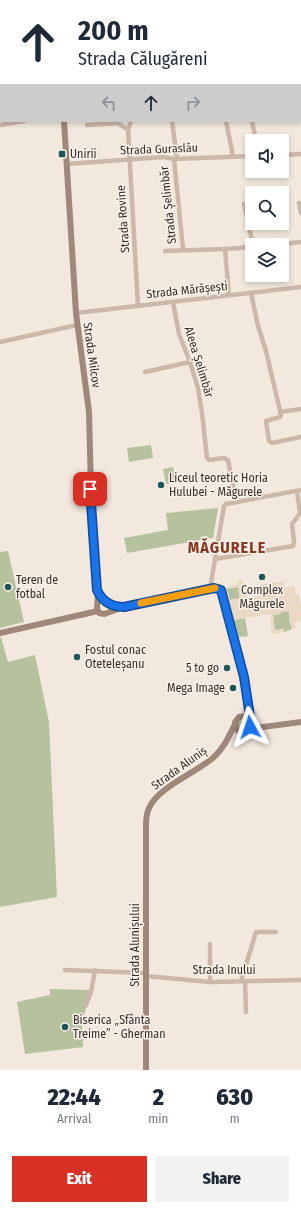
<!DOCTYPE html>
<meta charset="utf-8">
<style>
:root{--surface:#fff;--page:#f2f2f3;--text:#1f2937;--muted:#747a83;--accent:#d93025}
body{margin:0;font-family:"Fira Sans Condensed",sans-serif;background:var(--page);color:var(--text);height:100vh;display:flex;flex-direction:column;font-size:15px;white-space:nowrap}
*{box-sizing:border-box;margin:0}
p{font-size:13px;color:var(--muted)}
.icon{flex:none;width:22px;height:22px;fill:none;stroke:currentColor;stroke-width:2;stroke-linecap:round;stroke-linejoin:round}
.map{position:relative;height:1070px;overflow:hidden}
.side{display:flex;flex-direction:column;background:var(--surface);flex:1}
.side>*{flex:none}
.guide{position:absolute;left:0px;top:0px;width:301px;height:122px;box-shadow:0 2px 6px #0003;background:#fff;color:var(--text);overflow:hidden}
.tools{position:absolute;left:245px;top:134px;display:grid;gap:8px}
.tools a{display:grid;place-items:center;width:44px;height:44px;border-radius:0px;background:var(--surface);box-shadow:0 2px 6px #0003;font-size:20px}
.pin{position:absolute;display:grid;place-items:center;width:34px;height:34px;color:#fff;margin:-17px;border-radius:8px;box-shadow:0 2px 6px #0006}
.me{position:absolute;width:44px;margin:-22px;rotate:355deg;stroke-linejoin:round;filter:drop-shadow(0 0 3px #0008)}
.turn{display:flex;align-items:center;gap:14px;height:84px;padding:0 12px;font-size:18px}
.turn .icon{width:52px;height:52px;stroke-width:2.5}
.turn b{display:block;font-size:28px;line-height:34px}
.lanes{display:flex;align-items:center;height:38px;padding:0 12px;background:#0003;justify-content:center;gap:20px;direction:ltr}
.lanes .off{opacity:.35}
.eta{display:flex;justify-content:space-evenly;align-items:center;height:68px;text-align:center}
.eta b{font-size:24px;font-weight:800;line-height:28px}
.button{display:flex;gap:8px;margin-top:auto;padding:8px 12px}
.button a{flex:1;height:46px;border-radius:0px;background:var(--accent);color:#fff;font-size:16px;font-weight:800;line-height:46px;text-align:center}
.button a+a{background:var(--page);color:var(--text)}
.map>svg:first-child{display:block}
.green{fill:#b6c29d}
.plaza{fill:#ead9c5;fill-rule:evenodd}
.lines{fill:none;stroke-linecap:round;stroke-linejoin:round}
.street{stroke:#cbb8a9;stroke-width:4.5}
.secondary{stroke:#9f877a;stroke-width:6}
.route-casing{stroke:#114b97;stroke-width:10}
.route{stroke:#1a73e8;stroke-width:7}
.slow{stroke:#f59e0b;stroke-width:7}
.poi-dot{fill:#1e575a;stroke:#faf2ea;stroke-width:1.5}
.labels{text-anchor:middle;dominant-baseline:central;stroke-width:3;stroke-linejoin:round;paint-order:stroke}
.street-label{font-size:12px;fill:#382d29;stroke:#faf2ea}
.poi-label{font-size:12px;fill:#382d29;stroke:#faf2ea;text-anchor:start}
.district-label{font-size:16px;font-weight:bold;letter-spacing:1px;fill:#873822;stroke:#faf2ea}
</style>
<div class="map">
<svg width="301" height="1070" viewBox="0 0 301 1070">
<rect width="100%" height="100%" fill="#f2e8de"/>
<g class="green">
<polygon points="151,445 153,458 129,462 127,448"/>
<polygon points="173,467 176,482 166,484 163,469"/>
<polygon points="218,508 213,538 127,553 124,538 168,530 166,513"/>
<polygon points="8,551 24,622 0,628 0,552"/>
<polygon points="238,587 240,598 230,600 226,589"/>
<polygon points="289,611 290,618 289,619 292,629 284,632 284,629 275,630 273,615 280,614 280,612"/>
<polygon points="245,618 248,636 239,637 234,620"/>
<polygon points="1,637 8,662 35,655 49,722 57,897 0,907 0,638"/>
<circle cx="243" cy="724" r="4.5"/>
<polygon points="50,989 91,990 82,1023 83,1047 25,1054 17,1002 50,995"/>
</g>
<path class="plaza" d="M243 580 245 595H247L248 598 260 596 259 585 284 581 285 588 294 586 296 595H299L301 606V621L296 622 295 624 296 628 292 629 291 624H290L289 611 281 612V614L273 615 275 630 284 629V632L272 634 270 614 233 620 227 594 224 588 238 584 237 581ZM238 587 240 598 230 600 227 589Z"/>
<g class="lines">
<g class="street">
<polyline points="166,1 166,0"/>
<polyline points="300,91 301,92"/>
<polyline points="131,121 128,130 138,305"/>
<polyline points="172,121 177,159"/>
<polyline points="226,121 233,156"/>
<polyline points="252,121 256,141"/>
<polyline points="0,125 24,121"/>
<polyline points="87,125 118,123 128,130"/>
<polyline points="282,155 301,154"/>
<polyline points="174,159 183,249"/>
<polyline points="67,164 163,157 174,159 252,156"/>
<polyline points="299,203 301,213"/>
<polyline points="244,204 253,245"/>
<polyline points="271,245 301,242"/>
<polyline points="225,249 229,295"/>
<polyline points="165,251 225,249 252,247"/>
<polyline points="251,293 258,326 266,351 281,415 280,417 266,421 269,441 272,443 301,437"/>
<polyline points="173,302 179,334 190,362 198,388 202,413 207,458 209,460 224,458 228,460 236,502"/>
<polyline points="76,313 301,287"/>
<polyline points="0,342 77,325"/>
<polyline points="145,372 190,362"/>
<polyline points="280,412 301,409"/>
<polyline points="215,559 293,546 294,542 292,524 300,513 297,491"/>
<polyline points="210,589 224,506 226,504 301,490"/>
<polyline points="210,944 210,982"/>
<polyline points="65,970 146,973"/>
<polyline points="146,976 210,982 301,980"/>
<polyline points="241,981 256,932 276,932"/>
<polyline points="245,981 246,1012"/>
<polyline points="86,1005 91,992 95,970"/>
</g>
<g class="secondary">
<polyline points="39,0 39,1"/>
<polyline points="64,121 76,313 89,412 91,489 98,591 97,609 99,613 104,614 124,607 210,589 220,589 223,595 244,677 251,723 250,727 247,731 240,732 236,729 235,722 239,717 246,716 250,720"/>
<path d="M98 592C103 600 109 606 120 607"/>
<polyline points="0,633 98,611"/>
<polyline points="249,729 301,722"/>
<path d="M146 1070V826C146 820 146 814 149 808 158 787 196 773 214 757 224 748 229 736 235 724"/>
</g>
</g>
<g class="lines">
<g class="route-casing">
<path id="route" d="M90 489 97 590C102 601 111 607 124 607L214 588 221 590 244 677 251 723 250 727"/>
</g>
<use href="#route" class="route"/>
<polyline class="slow" points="141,603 215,588"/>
</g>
<g class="poi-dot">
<rect x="58" y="150" width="8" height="8" rx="2"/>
<circle cx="161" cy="485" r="4"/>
<circle cx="262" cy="577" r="4"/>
<circle cx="8" cy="587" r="4"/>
<circle cx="77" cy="657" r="4"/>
<circle cx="227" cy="668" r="4"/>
<circle cx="233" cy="688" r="4"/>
<circle cx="65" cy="1027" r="4"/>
</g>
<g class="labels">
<g class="street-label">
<text transform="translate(159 149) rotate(-2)">Strada Guraslău</text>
<text transform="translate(168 205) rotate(-96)">Strada Șelimbăr</text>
<text transform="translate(123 219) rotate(-94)">Strada Rovine</text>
<text transform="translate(187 290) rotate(-6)">Strada Mărășești</text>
<text transform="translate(92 355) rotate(82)">Strada Milcov</text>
<text transform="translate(199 362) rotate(73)">Aleea Șelimbăr</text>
<text transform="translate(179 768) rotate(-36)">Strada Aluniș</text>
<text transform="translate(135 945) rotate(-90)">Strada Alunișului</text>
<text x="224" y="970">Strada Inului</text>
</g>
<g class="poi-label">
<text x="70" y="154">Unirii</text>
<text x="169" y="478">Liceul teoretic Horia<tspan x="169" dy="14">Hulubei - Măgurele</tspan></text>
<text x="16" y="580">Teren de<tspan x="16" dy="14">fotbal</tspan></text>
<text x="262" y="590" text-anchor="middle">Complex<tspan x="262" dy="14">Măgurele</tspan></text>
<text x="85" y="650">Fostul conac<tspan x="85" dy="14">Oteteleșanu</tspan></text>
<text x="219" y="668" text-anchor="end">5 to go</text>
<text x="225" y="688" text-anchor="end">Mega Image</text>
<text x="73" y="1020">Biserica „Sfânta<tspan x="73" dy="14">Treime” - Gherman</tspan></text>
</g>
<g class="district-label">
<text x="227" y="547">MĂGURELE</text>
</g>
</g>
</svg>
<div class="tools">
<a><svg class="icon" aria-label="sound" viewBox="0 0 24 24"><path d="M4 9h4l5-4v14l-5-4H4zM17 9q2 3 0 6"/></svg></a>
<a><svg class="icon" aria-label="search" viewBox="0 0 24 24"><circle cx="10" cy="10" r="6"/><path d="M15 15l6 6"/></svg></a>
<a><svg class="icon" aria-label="layers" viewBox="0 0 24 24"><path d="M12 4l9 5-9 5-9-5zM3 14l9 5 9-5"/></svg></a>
</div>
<div class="pin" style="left:90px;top:489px;background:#d93025"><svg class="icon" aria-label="arrive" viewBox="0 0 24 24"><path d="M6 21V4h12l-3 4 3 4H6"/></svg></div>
<svg class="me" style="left:250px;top:727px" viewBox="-20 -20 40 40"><path d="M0-17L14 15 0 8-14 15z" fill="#1a73e8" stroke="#fff" stroke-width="4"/></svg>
<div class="guide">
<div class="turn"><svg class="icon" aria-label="ahead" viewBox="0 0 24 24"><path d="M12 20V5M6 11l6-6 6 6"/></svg><div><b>200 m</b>Strada Călugăreni</div></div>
<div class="lanes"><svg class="icon off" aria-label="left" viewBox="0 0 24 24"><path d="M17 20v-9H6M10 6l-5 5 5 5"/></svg><svg class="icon" aria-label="ahead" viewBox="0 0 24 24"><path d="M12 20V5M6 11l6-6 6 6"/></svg><svg class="icon off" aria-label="right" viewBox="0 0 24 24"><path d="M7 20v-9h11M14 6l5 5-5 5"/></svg></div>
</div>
</div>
<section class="side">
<div class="eta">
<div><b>22:44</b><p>Arrival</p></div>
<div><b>2</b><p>min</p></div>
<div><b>630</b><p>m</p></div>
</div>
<div class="button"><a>Exit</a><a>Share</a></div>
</section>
